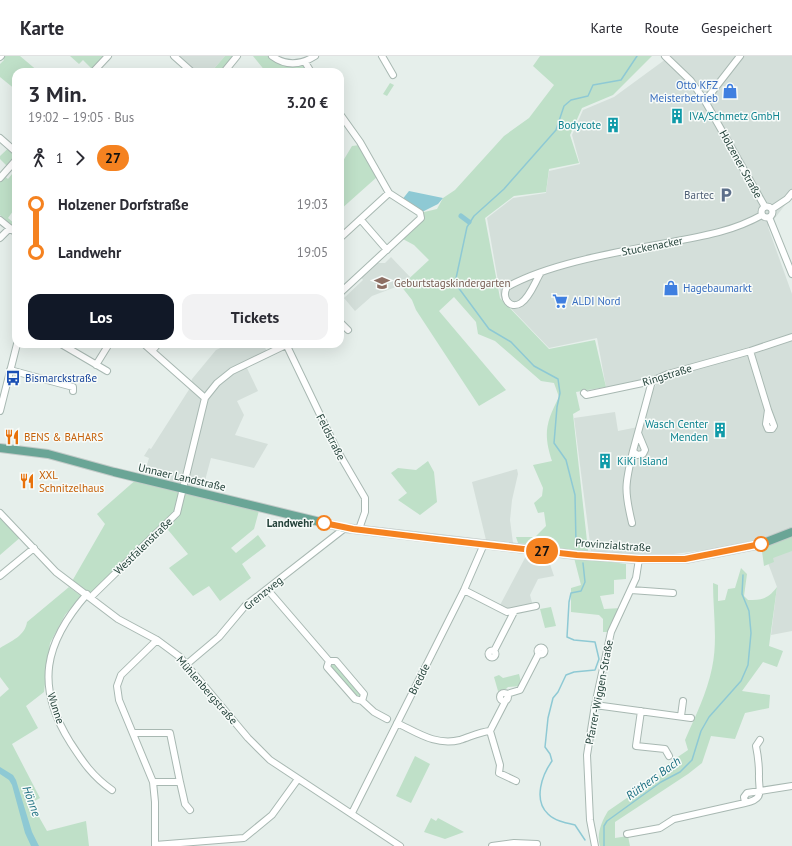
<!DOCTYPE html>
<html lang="de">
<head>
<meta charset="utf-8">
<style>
  body { margin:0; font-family:"PT Sans",sans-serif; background:#f2f2f3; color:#2b2b33; height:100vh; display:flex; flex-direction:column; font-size:15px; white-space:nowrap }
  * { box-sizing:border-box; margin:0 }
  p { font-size:13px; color:#7c7c81 }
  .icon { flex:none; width:22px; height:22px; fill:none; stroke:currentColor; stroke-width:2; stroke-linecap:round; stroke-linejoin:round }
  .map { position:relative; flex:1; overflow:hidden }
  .panel { position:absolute; left:12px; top:12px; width:332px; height:280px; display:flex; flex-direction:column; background:#fff; border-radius:12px; box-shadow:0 4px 16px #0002 }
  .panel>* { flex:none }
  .badge { padding:0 8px; border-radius:13px; font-size:14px; line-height:26px }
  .map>.badge { position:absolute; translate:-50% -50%; box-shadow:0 0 0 2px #fff }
  .legs { display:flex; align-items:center; gap:6px; height:44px; padding:0 16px; font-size:13px }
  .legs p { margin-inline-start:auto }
  .overview { display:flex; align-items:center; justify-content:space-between; height:68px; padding:0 16px }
  h1 { font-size:22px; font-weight:700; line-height:30px }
  .cta { display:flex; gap:8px; margin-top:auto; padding:8px 16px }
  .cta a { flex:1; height:46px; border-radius:12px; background:#111827; color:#fff; font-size:16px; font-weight:700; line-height:46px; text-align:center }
  .cta a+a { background:#f2f2f3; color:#2b2b33 }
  ul { padding:0 16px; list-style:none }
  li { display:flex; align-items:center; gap:14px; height:48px; font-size:15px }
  li i { display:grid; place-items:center; width:6px; height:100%; margin:0 5px; background:currentColor }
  li i::after { content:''; width:10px; height:10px; margin:-5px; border:3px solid; border-radius:50%; background:#fff }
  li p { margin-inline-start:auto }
  li:first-child i { background:linear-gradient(#0000 50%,currentColor 0) }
  li:last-child i { background:linear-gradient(currentColor 50%,#0000 0) }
  header { display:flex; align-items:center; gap:24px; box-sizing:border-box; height:56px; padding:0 20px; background:#fff; border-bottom:1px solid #e1e1e2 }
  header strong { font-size:19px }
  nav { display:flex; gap:22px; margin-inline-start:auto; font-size:14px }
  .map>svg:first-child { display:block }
  .built { fill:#d4dfda }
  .green { fill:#bfe0c8 }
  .water { fill:#8ec9d4 }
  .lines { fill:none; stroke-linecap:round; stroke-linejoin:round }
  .stream { stroke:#8ec9d4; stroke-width:1.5 }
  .canal { stroke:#8ec9d4; stroke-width:5 }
  .minor-casing { stroke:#a8b8b2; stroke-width:8 }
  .major-casing { stroke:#c2cac8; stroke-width:10 }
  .minor { stroke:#fff; stroke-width:6 }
  .major { stroke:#6aa596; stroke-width:8 }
  .line-1-casing { stroke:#fff; stroke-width:9 }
  .line-1 { stroke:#f58220; stroke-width:6 }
  .stop-1-dot { fill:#fff; stroke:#f58220; stroke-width:2 }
  .labels { text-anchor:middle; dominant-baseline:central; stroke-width:3; stroke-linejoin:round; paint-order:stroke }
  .shop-label { font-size:11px; fill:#366cbe; stroke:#f7fbf9; text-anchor:start }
  .culture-label { font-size:11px; fill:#0d838f; stroke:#f7fbf9; text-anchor:start }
  .street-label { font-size:11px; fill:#24423a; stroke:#f7fbf9 }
  .service-label { font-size:11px; fill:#4e5e75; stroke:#f7fbf9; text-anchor:end }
  .education-label { font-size:11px; fill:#785e54; stroke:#f7fbf9; text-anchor:start }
  .transit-label { font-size:11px; fill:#164399; stroke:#f7fbf9; text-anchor:start }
  .food-label { font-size:11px; fill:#c56008; stroke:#f7fbf9; text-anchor:start }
  .stop-label { font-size:11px; font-weight:bold; fill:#24423a; stroke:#f7fbf9; text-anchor:end }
  .water-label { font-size:12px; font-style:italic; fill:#1c6f80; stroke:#f7fbf9 }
</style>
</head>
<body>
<header>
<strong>Karte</strong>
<nav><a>Karte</a><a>Route</a><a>Gespeichert</a></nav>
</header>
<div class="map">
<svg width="792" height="790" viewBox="0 0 792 790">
  <rect width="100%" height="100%" fill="#e6efeb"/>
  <path class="built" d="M174 0H225L211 16H193Z
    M670 0H792V140L768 171 792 238V575L771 579 777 531 759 483 713 493 658 500 591 495 574 362 615 356 618 375 643 370 651 338 656 329 606 331 597 282 549 292 501 242 487 162 513 142 546 137 549 115 580 108 572 79 583 54 614 41Z
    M391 201 410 221 401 229 372 240 355 255 344 242 363 224 360 220 372 207H385Z
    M229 288H263L269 299 246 310 258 335 237 345 244 359 235 379 268 388 254 412 211 402 203 432 144 419 149 402 144 400 149 392 151 393 190 332 192 323 216 294Z
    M517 413 518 418 512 444 510 464 513 487 486 484 472 426Z
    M526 500 550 508 554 520 538 523 530 539 533 550 514 555 499 551Z"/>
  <path class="green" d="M1 0H20L39 16H16V34L0 21V8L4 4Z
    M70 0H108L94 15 83 4 79 8Z
    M225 0H233L219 16 212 15Z
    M253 0H272L280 6H305L311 16H266Z
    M540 0H652L613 39 582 52 570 79 579 107 549 113 546 136 514 140 485 162 500 242 549 293 595 284 606 331 576 336 580 354 573 358 589 503 626 508V523L614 524V538L600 540 604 553 621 552 611 576H603V563L599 559 571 556V532L581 529 572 494 518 487 516 481H535L546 470 544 456 538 457 534 447 542 440 543 432 533 409 552 405C543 378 546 366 559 341L554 327 541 325 495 285 478 278 476 266 454 241 439 255 506 334 479 350 416 254 412 244 401 230 429 204 414 189 401 182 421 162 420 157 437 153 443 142 455 134 504 80 529 62 554 29 533 10Z
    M390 27 394 29 387 40 383 38Z
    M16 85V104L9 112 0 103V100Z
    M360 89 377 121 340 154V110L352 90Z
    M16 113V151L8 162 16 169V173L0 159V122L3 119 8 123Z
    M428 405 434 416 437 446 420 459 398 444 407 437 391 417 398 412 416 414Z
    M138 422 260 451 254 473 231 492 236 497 258 479 266 490 242 508 251 522 220 545 209 530 193 540 169 512 188 498 164 469 91 541 71 527 105 468 97 458Z
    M3 459 22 480 0 499V462Z
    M792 476V495L773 502 774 506 764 510 761 488Z
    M741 512 747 518 744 540 748 544C762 544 768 543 777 531L769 590 783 595 777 611 763 606 742 635 770 639 769 652 745 657 735 683 711 680 702 707 688 718 615 766V782L628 780 630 790H600C596 778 602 765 608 755L666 715V709L688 694 685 684C695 661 707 637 712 612 718 585 713 555 713 527L718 529V545L725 544 728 533 735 532Z
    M69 531 81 540 65 559 50 587 44 636 26 650 38 672 12 688 40 742 31 747 47 775 86 765 89 790H0V641L9 633 0 621V592C11 585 25 580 27 566Z
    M551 551 556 570 545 572 540 553Z
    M330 606H336L362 638V644L355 643 329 611Z
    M519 618 522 630 508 631 506 633 498 635 494 621 499 619 503 622Z
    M415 700 430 708 411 747 396 740Z
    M431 762 436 765 438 762 464 776 445 783 424 776Z"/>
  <path class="water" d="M409 135 443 142 438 148 420 157 401 145Z
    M0 711 13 719 16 724 32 776 39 790H31L25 777 12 729 9 724 0 718Z"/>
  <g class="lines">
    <path class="stream" d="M576 487 575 439 566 404 554 387 557 351 560 337 558 323 534 310 511 286 489 273 455 227 467 171 474 160 504 133 556 74 564 50 571 44 588 40 593 29 621 24 637 0
      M583 507 585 526 581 535 571 537 569 546 567 581 574 584 595 586 599 603 595 614 574 616 566 619 558 636 553 642 548 662 545 691 550 698 552 705C542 719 533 744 548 758 555 765 566 767 575 769L585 784
      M604 790V770L607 765 661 726 680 716 692 704 701 675 709 661 741 625 748 609 751 577 749 555 742 538 743 519"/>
    <path class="canal" d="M461 160 469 166"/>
    <g class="minor-casing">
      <path id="minor" d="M174 0 192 16
        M272 0C287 11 301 9 315 0
        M382 0 393 19
        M665 0 691 25 705 45 765 151
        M0 1 1 0
        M305 6 311 16
        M93 16 108 0
        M224 16 237 0
        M705 45 740 0
        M340 58 360 86 389 137 420 157 421 162 340 237
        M0 82 16 96
        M0 122 16 104
        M761.5 156a5.5 5.5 0 1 1 11 0a5.5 5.5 0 1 1-11 0Z
        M772 153 787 143 792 137
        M769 161 792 218
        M0 164 16 177
        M361 164 387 194
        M0 182 10 172
        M340 182 389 137
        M540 218C535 226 530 241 521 247 510 254 501 242 507 231 548 208 613 197 661 188 697 181 730 177 762 159
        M340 266 348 274
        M61 288 107 315
        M144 288 205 342
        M286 288 337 394 365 442V456L359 473
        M152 295 158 288
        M750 295 768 354 766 368 768 373H772L774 370 768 354
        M96 309 109 288
        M10 314 73 331V335
        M584 337 586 339 652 325 668 318 750 295 792 281
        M0 355 17 288
        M638 377 645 394 643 398 637 399 633 395 652 325
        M0 457 56 516 118 563 157 584 180 601 248 682 270 704 400 790
        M632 467C624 434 625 428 633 395
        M0 520 34 492
        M267 533 329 605 327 611 355 643 362 645 364 638 336 605H329
        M464 534 507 556 536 550
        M631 534 673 537
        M87 538C44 587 35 630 70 686 83 706 92 720 112 734
        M91 541 177 457 205 342 217 327 232 315 288 288
        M537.5 595a3.5 3.5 0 1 1 7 0a3.5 3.5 0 1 1-7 0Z
        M488.5 598a3.5 3.5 0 1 1 7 0a3.5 3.5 0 1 1-7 0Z
        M494 595 514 556
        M187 608 219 581 245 550 345 472
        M500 641a4 4 0 1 1 8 0a4 4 0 1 1-8 0Z
        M507 638 520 634 539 597
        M362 645 374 656 387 663
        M595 649 691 662
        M641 655 636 690 665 693 669 700
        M681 660 683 645
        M397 667C418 677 436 690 460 684 470 681 479 676 490 675L507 642
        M490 675 500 709 499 717 516 725
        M133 677H170L180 726H153
        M180 726 185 748 190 754
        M745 747C766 743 758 734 759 718 759 709 758 700 756 690L760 684
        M352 757 464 534 484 488
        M627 778 660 772 674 763 745 747 744 741 747 737 792 730
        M155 789 244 782 272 759 298 723
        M155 790V746L153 726 119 644 117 630 121 619 157 584
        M492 790 514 787 537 788
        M595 790 590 764 587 699 595 649 611 576 636 522 639 503"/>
    </g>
    <g class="major-casing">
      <path id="major" d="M0 392 48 398 114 416 345 472 577 499 639 503H685L761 488 792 476"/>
    </g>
    <use href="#minor" class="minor"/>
    <use href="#major" class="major"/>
  </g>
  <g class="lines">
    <g class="line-1-casing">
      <path id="line-1" d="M324 467 353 473 436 483 577 499 639 503H685L761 488"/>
    </g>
    <use href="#line-1" class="line-1"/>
  </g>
  <defs>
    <g id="shop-bare" transform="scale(1.2)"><path d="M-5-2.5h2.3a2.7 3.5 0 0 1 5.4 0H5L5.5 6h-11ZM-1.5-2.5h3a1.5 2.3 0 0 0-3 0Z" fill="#3f7fe0" stroke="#f7fbf9" stroke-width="2.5" paint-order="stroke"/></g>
    <g id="building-bare" transform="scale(1.2)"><path d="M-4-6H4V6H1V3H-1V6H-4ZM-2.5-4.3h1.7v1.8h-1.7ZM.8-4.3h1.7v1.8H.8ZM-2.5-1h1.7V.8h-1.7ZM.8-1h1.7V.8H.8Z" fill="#0f9aa8" stroke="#f7fbf9" stroke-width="2.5" paint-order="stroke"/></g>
    <g id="parking-bare" transform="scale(1.2)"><path d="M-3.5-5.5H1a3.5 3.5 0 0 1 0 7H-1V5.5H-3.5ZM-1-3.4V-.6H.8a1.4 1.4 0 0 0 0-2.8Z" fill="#5c6f8a" stroke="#f7fbf9" stroke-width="2.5" paint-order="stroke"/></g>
    <g id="school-bare" transform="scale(1.2)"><path d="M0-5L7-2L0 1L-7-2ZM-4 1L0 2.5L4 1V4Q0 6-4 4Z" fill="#8d6e63" stroke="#f7fbf9" stroke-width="2.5" paint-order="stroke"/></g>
    <g id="supermarket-bare" transform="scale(1.2)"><path d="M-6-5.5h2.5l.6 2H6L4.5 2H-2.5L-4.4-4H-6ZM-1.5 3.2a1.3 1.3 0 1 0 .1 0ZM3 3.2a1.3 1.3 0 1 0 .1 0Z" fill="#3f7fe0" stroke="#f7fbf9" stroke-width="2.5" paint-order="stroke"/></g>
    <g id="bus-bare" transform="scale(1.2)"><path d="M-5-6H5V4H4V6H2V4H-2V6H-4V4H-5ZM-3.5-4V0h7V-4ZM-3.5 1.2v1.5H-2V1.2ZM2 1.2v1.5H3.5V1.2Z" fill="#1a4fb4" stroke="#f7fbf9" stroke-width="2.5" paint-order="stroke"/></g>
    <g id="restaurant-bare" transform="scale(1.2)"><path d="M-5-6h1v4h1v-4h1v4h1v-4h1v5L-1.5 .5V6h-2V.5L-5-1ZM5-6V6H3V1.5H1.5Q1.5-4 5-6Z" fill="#e8710a" stroke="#f7fbf9" stroke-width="2.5" paint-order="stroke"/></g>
  </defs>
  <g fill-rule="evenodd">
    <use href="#shop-bare" x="730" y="35"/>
    <use href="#building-bare" x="677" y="60"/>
    <use href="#building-bare" x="613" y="69"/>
    <use href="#parking-bare" x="726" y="139"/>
    <use href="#school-bare" x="382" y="227"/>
    <use href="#shop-bare" x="671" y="232"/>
    <use href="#supermarket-bare" x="560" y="245"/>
    <use href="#bus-bare" x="13" y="322"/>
    <use href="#building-bare" x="720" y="374"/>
    <use href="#restaurant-bare" x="12" y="381"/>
    <use href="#building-bare" x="605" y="405"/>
    <use href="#restaurant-bare" x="27" y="425"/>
  </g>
  <g class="stop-1-dot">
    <circle cx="324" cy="467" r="7"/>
    <circle cx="761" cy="488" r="7"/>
  </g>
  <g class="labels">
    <g class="shop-label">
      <text x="718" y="29" text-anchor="end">Otto KFZ<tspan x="718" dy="13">Meisterbetrieb</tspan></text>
      <text x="683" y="232">Hagebaumarkt</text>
      <text x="572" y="245">ALDI Nord</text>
    </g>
    <g class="culture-label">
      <text x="689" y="60">IVA/Schmetz GmbH</text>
      <text x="601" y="69" text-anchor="end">Bodycote</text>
      <text x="708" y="368" text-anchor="end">Wasch Center<tspan x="708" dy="13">Menden</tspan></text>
      <text x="617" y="405">KiKi Island</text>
    </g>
    <g class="street-label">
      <text transform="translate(741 108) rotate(61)">Holzener Straße</text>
      <text transform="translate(652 190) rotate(-11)">Stuckenacker</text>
      <text transform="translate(667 319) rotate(-17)">Ringstraße</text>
      <text transform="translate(331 381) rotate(63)">Feldstraße</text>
      <text transform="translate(182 421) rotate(13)">Unnaer Landstraße</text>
      <text transform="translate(613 489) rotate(4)">Provinzialstraße</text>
      <text transform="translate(143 490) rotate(-44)">Westfalenstraße</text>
      <text transform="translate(263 537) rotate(-39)">Grenzweg</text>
      <text transform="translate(419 623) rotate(-63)">Bredde</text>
      <text transform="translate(207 634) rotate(49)">Mühlenbergstraße</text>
      <text transform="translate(599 636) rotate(-79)">Pfarrer-Wiggen-Straße</text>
      <text transform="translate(56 652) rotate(72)">Wunne</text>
    </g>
    <g class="service-label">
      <text x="714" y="139">Bartec</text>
    </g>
    <g class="education-label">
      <text x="394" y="227">Geburtstagskindergarten</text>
    </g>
    <g class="transit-label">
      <text x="25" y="322">Bismarckstraße</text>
    </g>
    <g class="food-label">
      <text x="24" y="381">BENS &amp; BAHARS</text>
      <text x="39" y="419">XXL<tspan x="39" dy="13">Schnitzelhaus</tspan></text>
    </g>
    <g class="stop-label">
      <text x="313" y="467">Landwehr</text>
    </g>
    <g class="water-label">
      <text transform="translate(653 722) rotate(-36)">Rüthers Bach</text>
      <text transform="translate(32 745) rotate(70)">Hönne</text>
    </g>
  </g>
</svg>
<b class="badge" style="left:542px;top:495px;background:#f58220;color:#111">27</b>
<section class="panel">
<div class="overview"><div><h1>3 Min.</h1><p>19:02 – 19:05 · Bus</p></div><b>3.20 €</b></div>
<div class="legs"><svg class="icon" aria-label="walk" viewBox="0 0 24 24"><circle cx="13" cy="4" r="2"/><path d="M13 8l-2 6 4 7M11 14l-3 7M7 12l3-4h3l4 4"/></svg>1<svg class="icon" aria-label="forward" viewBox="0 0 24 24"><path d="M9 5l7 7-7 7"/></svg><b class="badge" style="background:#f58220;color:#111">27</b></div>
<ul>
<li><i style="color:#f58220"></i><b>Holzener Dorfstraße</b><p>19:03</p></li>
<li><i style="color:#f58220"></i><b>Landwehr</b><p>19:05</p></li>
</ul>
<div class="cta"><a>Los</a><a>Tickets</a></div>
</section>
</div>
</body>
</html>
